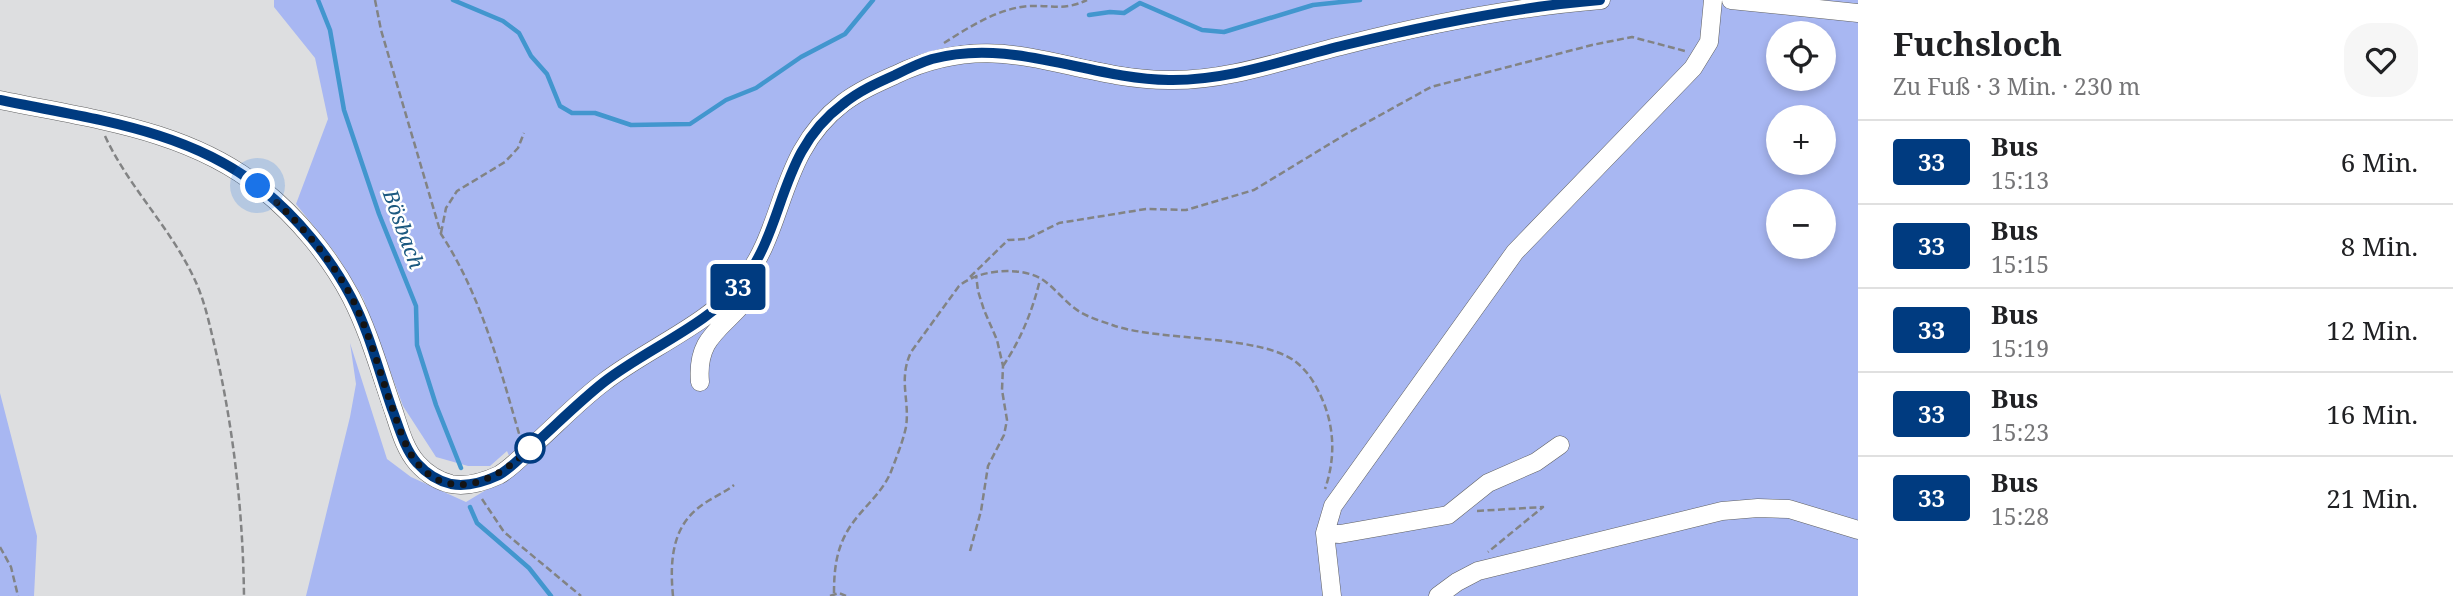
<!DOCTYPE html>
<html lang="de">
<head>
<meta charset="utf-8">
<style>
  body { margin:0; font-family:"Noto Serif",serif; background:#f6f6f6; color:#202124; height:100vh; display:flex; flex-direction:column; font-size:26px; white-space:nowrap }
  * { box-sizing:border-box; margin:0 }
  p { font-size:23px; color:#757577 }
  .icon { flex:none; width:38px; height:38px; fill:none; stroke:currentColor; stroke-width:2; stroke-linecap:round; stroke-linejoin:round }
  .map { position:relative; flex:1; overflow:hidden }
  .details { display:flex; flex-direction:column; background:#fff; width:595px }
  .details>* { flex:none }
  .badge { padding:0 14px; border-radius:5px; font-size:24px; line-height:46px }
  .tools { position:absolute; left:1766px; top:21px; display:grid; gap:14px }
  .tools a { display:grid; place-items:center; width:70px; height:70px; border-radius:50%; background:#fff; box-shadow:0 4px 10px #0003; font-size:35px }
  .you { position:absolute; width:35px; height:35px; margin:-18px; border:5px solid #fff; border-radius:50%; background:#1a73e8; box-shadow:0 0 0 10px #1a73e833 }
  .map>.badge { position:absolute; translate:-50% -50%; box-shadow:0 0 0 4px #fff }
  .round { display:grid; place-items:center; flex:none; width:74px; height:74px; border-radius:28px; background:#f6f6f6 }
  .head { display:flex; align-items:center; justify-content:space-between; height:119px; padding:0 35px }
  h1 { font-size:33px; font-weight:700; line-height:52px }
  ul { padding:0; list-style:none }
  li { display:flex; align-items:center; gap:21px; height:84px; padding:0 35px; border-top:2px solid #e0e0e0 }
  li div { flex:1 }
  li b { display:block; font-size:26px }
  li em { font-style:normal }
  li .badge { min-width:77px; font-weight:700; text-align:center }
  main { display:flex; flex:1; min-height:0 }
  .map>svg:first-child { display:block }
  .green { fill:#a8b7f2; fill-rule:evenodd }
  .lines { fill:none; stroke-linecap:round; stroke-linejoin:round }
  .stream { stroke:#4296ce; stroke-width:4.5 }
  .minor-casing { stroke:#606162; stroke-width:19 }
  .path { stroke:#828384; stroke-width:2.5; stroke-dasharray:7 3.5; stroke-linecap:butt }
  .minor { stroke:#fff; stroke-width:18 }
  .line-casing { stroke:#fff; stroke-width:16 }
  .line { stroke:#003b80; stroke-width:10 }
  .walk { stroke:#141415; stroke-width:7; stroke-dasharray:0 12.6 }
  .stop-dot { fill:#fff; stroke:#003b80; stroke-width:3.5 }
  .labels { text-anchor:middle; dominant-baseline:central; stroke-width:5; stroke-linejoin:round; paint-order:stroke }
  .water-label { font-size:21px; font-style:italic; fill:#1c5980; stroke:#fff }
</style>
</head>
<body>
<main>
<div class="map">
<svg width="1858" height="596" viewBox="0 0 1858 596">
  <rect width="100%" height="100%" fill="#dddee0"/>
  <path class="green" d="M274 0H1858V596H306L350 417 356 384 350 343 387 459 411 477 466 502 516 472 507 451 490 466H468L436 457 403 406 363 298 336 254 296 204 328 119 315 58 274 7ZM1778 33H1824V79H1778ZM1778 117H1824V163H1778ZM1778 201H1824V247H1778Z
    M0 393 37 536 34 596H0Z"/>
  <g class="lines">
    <path class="stream" d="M318 0 330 30 344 110 379 214 416 306 417 345 436 405 461 468
      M453 0 503 21 519 33 531 56 547 74 560 106 572 113H595L631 125 690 124 726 100 756 88 801 57 845 34 873 0
      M1089 15 1110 12 1124 13 1140 3 1202 30 1224 32 1313 5 1360 0
      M470 507 477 523 529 568 551 596"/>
    <g class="minor-casing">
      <path id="minor" d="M1731 0 1858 13
        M0 100C91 119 188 129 262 189 297 217 330 257 351 297 369 332 380 372 393 409 399 427 404 448 417 463 426 473 438 481 451 484 467 487 484 482 499 475 513 467 525 453 537 442 559 422 580 400 604 382 645 350 709 324 741 284 787 227 777 154 843 103 859 91 877 83 895 75 1002 24 1065 79 1169 80 1229 81 1287 59 1345 45 1428 24 1515 7 1601 0
        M700 382C696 338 721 330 745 301L746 292 742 282
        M1325 533 1340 534 1448 515 1488 483 1536 462 1560 445
        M1332 596 1325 533 1333 506 1515 252 1693 68 1709 42 1713 0
        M1438 596 1457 582 1478 571 1722 511 1758 508 1789 509 1858 530"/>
    </g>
    <path class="path" d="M375 0 381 30 441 234C481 295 500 368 520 437
      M944 43C969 27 999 8 1029 6 1052 5 1064 11 1087 0
      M105 136C128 186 169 226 193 276 205 300 210 327 216 352 234 432 243 514 244 596
      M441 233 446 208 457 191 505 162 518 148 524 133
      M970 277 1008 240 1027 239 1059 223 1146 209 1186 210 1254 190 1346 134 1431 87 1592 45 1632 37 1685 51
      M1003 366C1021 339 1032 312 1040 280
      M482 499 504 532 581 596
      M1477 511 1543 507 1488 552
      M0 547 11 567 18 596
      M970 551 981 511 988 466 1004 435 1007 420 1002 390 1003 366 997 340 984 310 978 291 976 275
      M834 593C834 571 836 550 848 530 861 508 883 494 892 469 897 456 903 441 906 427 910 400 898 380 911 352L959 286C978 270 1017 266 1040 278 1055 287 1065 303 1080 312 1090 318 1104 322 1115 326 1162 341 1262 335 1296 362 1309 372 1317 387 1323 401 1335 430 1335 460 1325 489
      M673 596C670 565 671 530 697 509 708 499 723 494 734 485
      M830 596 839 593 846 596"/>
    <use href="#minor" class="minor"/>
  </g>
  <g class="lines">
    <g class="line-casing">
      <path id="line" d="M0 100C90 119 188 129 262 189 297 217 330 257 351 297 369 331 379 372 392 409 399 427 404 448 417 463 426 473 438 481 451 484 467 487 484 482 499 475 513 467 525 453 537 442 559 422 580 401 604 382 645 350 709 324 741 284 787 227 777 153 843 104 859 91 877 83 895 75 907 69 919 63 932 59 1012 37 1089 79 1169 80 1229 81 1287 59 1345 45 1428 25 1514 7 1600 0"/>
    </g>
    <use href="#line" class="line"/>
    <path class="walk" d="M258 186C294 216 328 254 351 296 369 331 379 370 392 407 398 424 403 441 412 456 445 506 497 482 530 448"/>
  </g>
  <circle class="stop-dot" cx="530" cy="448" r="14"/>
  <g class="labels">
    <g class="water-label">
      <text transform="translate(404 229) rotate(70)">Bösbach</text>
    </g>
  </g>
</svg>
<div class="tools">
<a><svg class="icon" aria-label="locate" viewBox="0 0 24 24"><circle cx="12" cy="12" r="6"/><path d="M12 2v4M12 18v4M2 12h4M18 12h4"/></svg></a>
<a>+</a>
<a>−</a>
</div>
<div class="you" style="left:258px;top:186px"></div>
<b class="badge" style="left:738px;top:287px;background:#003b80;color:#fff">33</b>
</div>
<section class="details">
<div class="head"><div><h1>Fuchsloch</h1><p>Zu Fuß · 3 Min. · 230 m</p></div><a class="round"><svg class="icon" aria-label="heart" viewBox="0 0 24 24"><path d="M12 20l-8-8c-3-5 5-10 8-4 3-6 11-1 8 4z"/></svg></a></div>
<ul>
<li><span class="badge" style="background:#003b80;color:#fff">33</span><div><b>Bus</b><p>15:13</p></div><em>6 Min.</em></li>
<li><span class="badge" style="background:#003b80;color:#fff">33</span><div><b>Bus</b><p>15:15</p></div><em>8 Min.</em></li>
<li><span class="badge" style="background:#003b80;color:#fff">33</span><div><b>Bus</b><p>15:19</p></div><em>12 Min.</em></li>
<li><span class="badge" style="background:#003b80;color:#fff">33</span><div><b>Bus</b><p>15:23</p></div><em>16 Min.</em></li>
<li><span class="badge" style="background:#003b80;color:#fff">33</span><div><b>Bus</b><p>15:28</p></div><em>21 Min.</em></li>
</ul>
</section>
</main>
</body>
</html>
